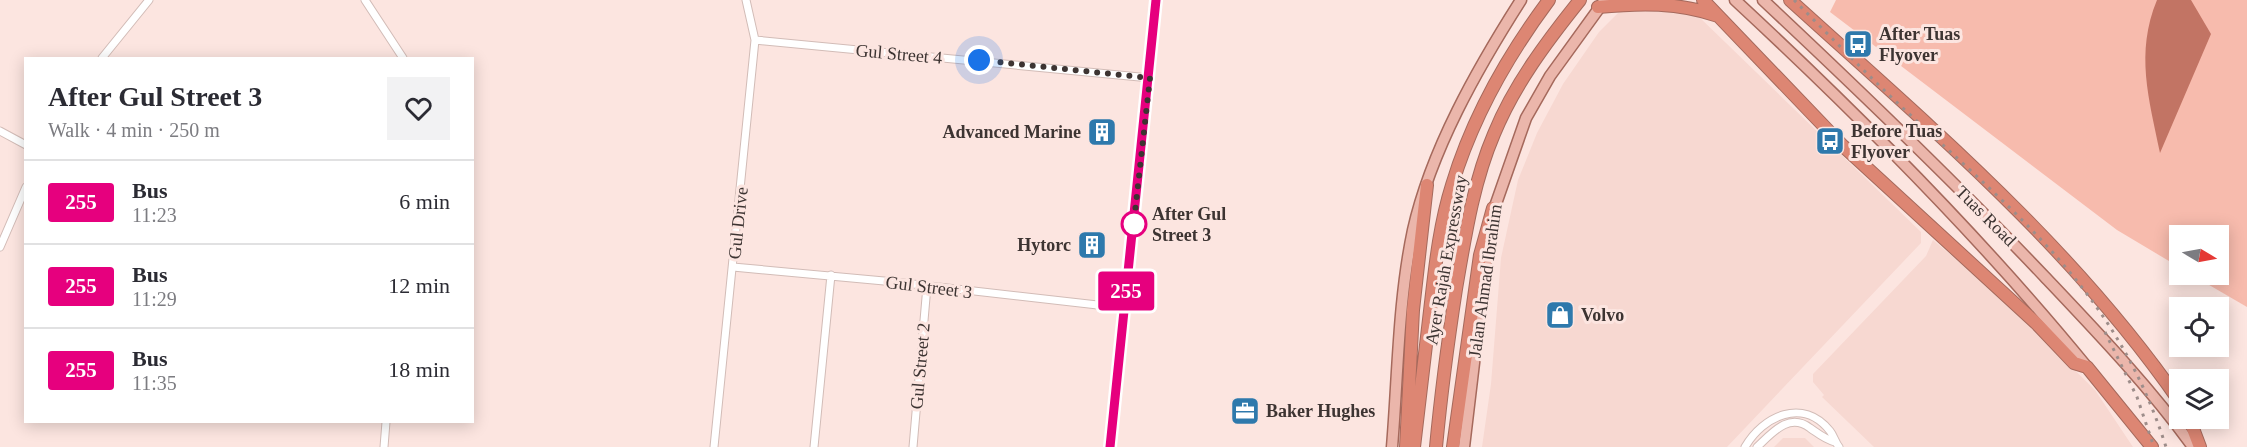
<!DOCTYPE html>
<html lang="en">
<head>
<meta charset="utf-8">
<style>
  body { margin:0; font-family:"Times New Roman",serif; background:#f2f2f3; color:#2b2b33; height:100vh; display:flex; flex-direction:column; font-size:22px; white-space:nowrap }
  * { box-sizing:border-box; margin:0 }
  p { font-size:20px; color:#7c7c81 }
  .icon { flex:none; width:33px; height:33px; fill:none; stroke:currentColor; stroke-width:2; stroke-linecap:round; stroke-linejoin:round }
  .map { position:relative; flex:1; overflow:hidden }
  .sheet { position:absolute; left:24px; top:57px; width:450px; height:366px; display:flex; flex-direction:column; background:#fff; border-radius:0px; box-shadow:0 3px 15px #0003 }
  .sheet>* { flex:none }
  .badge { padding:0 12px; border-radius:4px; font-size:21px; line-height:39px }
  .needle { width:39px; rotate:100deg }
  .controls { position:absolute; left:2169px; top:225px; display:grid; gap:12px }
  .controls a { display:grid; place-items:center; width:60px; height:60px; border-radius:0px; background:#fff; box-shadow:0 3px 15px #0003; font-size:30px }
  .you { position:absolute; width:30px; height:30px; margin:-15px; border:4px solid #fff; border-radius:50%; background:#1a73e8; box-shadow:0 0 0 9px #1a73e833 }
  .map>.badge { position:absolute; translate:-50% -50%; box-shadow:0 0 0 3px #fff }
  .round { display:grid; place-items:center; flex:none; width:63px; height:63px; border-radius:0px; background:#f2f2f3 }
  .overview { display:flex; align-items:center; justify-content:space-between; height:102px; padding:0 24px }
  h1 { font-size:28px; font-weight:600; line-height:45px }
  ul { padding:0; list-style:none }
  li { display:flex; align-items:center; gap:18px; height:84px; padding:0 24px; border-top:2px solid #e1e1e2 }
  li div { flex:1 }
  li b { display:block; font-size:22px }
  li em { font-style:normal }
  li .badge { min-width:66px; font-weight:700; text-align:center }
  .map>svg:first-child { display:block }
  .built { fill:#f7d8d1 }
  .green { fill:#f7bbad }
  .water { fill:#c27464 }
  .lines { fill:none; stroke-linecap:round; stroke-linejoin:round }
  .minor-casing { stroke:#d2bcb7; stroke-width:9 }
  .primary-casing { stroke:#a5695c; stroke-width:13 }
  .motorway-casing { stroke:#a5695c; stroke-width:14 }
  .minor { stroke:#fff; stroke-width:7 }
  .primary { stroke:#ebb6ab; stroke-width:10 }
  .motorway { stroke:#dd8673; stroke-width:12 }
  .rail { stroke:#9d8d8a; stroke-width:3; stroke-dasharray:3 6; stroke-linecap:butt }
  .line-casing { stroke:#fff; stroke-width:14 }
  .line { stroke:#e6007e; stroke-width:9 }
  .walk { stroke:#3d3432; stroke-width:6; stroke-dasharray:0 10.8 }
  .stop-dot { fill:#fff; stroke:#e6007e; stroke-width:3 }
  .labels { text-anchor:middle; dominant-baseline:central; stroke-width:6; stroke-linejoin:round; paint-order:stroke }
  .poi-label { font-size:18px; font-weight:bold; fill:#3d3432; stroke:#fce5e0; text-anchor:start }
  .street-label { font-size:18px; fill:#3d3432; stroke:#fce5e0 }
  .stop-label { font-size:18px; font-weight:bold; fill:#3d3432; stroke:#fce5e0; text-anchor:start }
</style>
</head>
<body>
<div class="map">
<svg width="2247" height="447" viewBox="0 0 2247 447">
  <rect width="100%" height="100%" fill="#fce5e0"/>
  <path class="built" d="M1621 10 1695 13 1921 232V243L1727 447H1482L1491 384 1501 258 1518 180 1537 133 1563 84 1599 32Z
    M1933 240 2022 314 2029 325 2095 390 2133 447H1874L1822 397 1824 395 1813 382V374L1926 256Z
    M1783 438H1805L1814 447H1774Z"/>
  <path class="green" d="M1836 0H2247V307L2192 275 2218 274V236H2180L2179 267 2117 230 1830 12Z"/>
  <path class="water" d="M2157 0H2191L2211 34 2160 153C2149 99 2135 53 2157 0Z"/>
  <g class="lines">
    <g class="minor-casing">
      <path id="minor" d="M365 0 403 58
        M755 40 1150 78
        M102 58 149 0
        M0 131 26 145
        M0 247 26 187
        M733 267 895 282 1124 308
        M384 447 386 422
        M714 447 755 40 746 0
        M814 447 831 275
        M913 447 927 286
        M1110 447 1156 0
        M1745 447C1763 416 1803 397 1830 431 1834 436 1835 442 1839 447
        M1757 447C1772 433 1789 412 1810 428 1819 434 1824 439 1835 442"/>
    </g>
    <g class="primary-casing">
      <path id="primary" d="M1735 0C1859 115 1980 236 2087 367
        M1763 0C1859 90 1954 181 2044 276 2096 331 2148 385 2193 447
        M1492 215 1526 118 1550 76 1605 0
        M1392 447C1398 375 1398 301 1413 230 1431 150 1477 69 1521 0
        M1464 447 1489 237"/>
    </g>
    <g class="motorway-casing">
      <path id="motorway" d="M1703 0 1843 146 2036 323 2074 363 2087 367 2152 447
        M1790 0C1928 125 2073 247 2180 402
        M1598 7C1640 3 1678 2 1718 16
        M2189 418 2200 447
        M1406 447 1413 310 1427 185
        M1414 447C1419 402 1425 356 1430 311 1435 269 1439 226 1452 185 1472 119 1508 55 1549 0
        M1436 447C1441 394 1448 341 1456 289 1465 237 1473 183 1494 134 1514 85 1547 41 1580 0
        M1453 447 1480 255 1493 208"/>
    </g>
    <use href="#minor" class="minor"/>
    <use href="#primary" class="primary"/>
    <use href="#motorway" class="motorway"/>
    <path class="rail" d="M1794 0C1835 41 1875 83 1918 122 2027 223 2119 299 2166 447
      M2105 332 2137 397 2154 447"/>
  </g>
  <g class="lines">
    <g class="line-casing">
      <path id="line" d="M1110 447 1156 0"/>
    </g>
    <use href="#line" class="line"/>
    <path class="walk" d="M979 60 1150 78 1133 230 1134 224"/>
  </g>
  <defs>
    <g id="bus-square" transform="scale(1.5)"><rect x="-9" y="-9" width="18" height="18" rx="4" fill="#2e79ac" stroke="#fce5e0"/><path d="M-5-6H5V4H4V6H2V4H-2V6H-4V4H-5ZM-3.5-4V0h7V-4ZM-3.5 1.2v1.5H-2V1.2ZM2 1.2v1.5H3.5V1.2Z" fill="#fff"/></g>
    <g id="building-square" transform="scale(1.5)"><rect x="-9" y="-9" width="18" height="18" rx="4" fill="#2e79ac" stroke="#fce5e0"/><path d="M-4-6H4V6H1V3H-1V6H-4ZM-2.5-4.3h1.7v1.8h-1.7ZM.8-4.3h1.7v1.8H.8ZM-2.5-1h1.7V.8h-1.7ZM.8-1h1.7V.8H.8Z" fill="#fff"/></g>
    <g id="shop-square" transform="scale(1.5)"><rect x="-9" y="-9" width="18" height="18" rx="4" fill="#2e79ac" stroke="#fce5e0"/><path d="M-5-2.5h2.3a2.7 3.5 0 0 1 5.4 0H5L5.5 6h-11ZM-1.5-2.5h3a1.5 2.3 0 0 0-3 0Z" fill="#fff"/></g>
    <g id="office-square" transform="scale(1.5)"><rect x="-9" y="-9" width="18" height="18" rx="4" fill="#2e79ac" stroke="#fce5e0"/><path d="M-6-3h4V-5.5h4V-3h4V5H-6ZM-1-4.5V-3h2v-1.5ZM-6 0V1H6V0Z" fill="#fff"/></g>
  </defs>
  <g fill-rule="evenodd">
    <use href="#bus-square" x="1858" y="44"/>
    <use href="#building-square" x="1102" y="132"/>
    <use href="#bus-square" x="1830" y="141"/>
    <use href="#building-square" x="1092" y="245"/>
    <use href="#shop-square" x="1560" y="315"/>
    <use href="#office-square" x="1245" y="411"/>
  </g>
  <circle class="stop-dot" cx="1134" cy="224" r="12"/>
  <g class="labels">
    <g class="poi-label">
      <text x="1879" y="34">After Tuas<tspan x="1879" dy="21">Flyover</tspan></text>
      <text x="1851" y="131">Before Tuas<tspan x="1851" dy="21">Flyover</tspan></text>
      <text x="1081" y="132" text-anchor="end">Advanced Marine</text>
      <text x="1071" y="245" text-anchor="end">Hytorc</text>
      <text x="1581" y="315">Volvo</text>
      <text x="1266" y="411">Baker Hughes</text>
    </g>
    <g class="street-label">
      <text transform="translate(899 54) rotate(5)">Gul Street 4</text>
      <text transform="translate(1986 216) rotate(45)">Tuas Road</text>
      <text transform="translate(738 223) rotate(-84)">Gul Drive</text>
      <text transform="translate(1446 260) rotate(-80)">Ayer Rajah Expressway</text>
      <text transform="translate(1485 281) rotate(-82)">Jalan Ahmad Ibrahim</text>
      <text transform="translate(929 287) rotate(7)">Gul Street 3</text>
      <text transform="translate(920 366) rotate(-85)">Gul Street 2</text>
    </g>
    <g class="stop-label">
      <text x="1152" y="214">After Gul<tspan x="1152" dy="21">Street 3</tspan></text>
    </g>
  </g>
</svg>
<div class="controls">
<a><svg class="needle" viewBox="-14 -14 28 28"><path d="M0-13l5 13h-10z" fill="#e53935"/><path d="M0 13l5-13h-10z" fill="#7c7c81"/></svg></a>
<a><svg class="icon" aria-label="locate" viewBox="0 0 24 24"><circle cx="12" cy="12" r="6"/><path d="M12 2v4M12 18v4M2 12h4M18 12h4"/></svg></a>
<a><svg class="icon" aria-label="layers" viewBox="0 0 24 24"><path d="M12 4l9 5-9 5-9-5zM3 14l9 5 9-5"/></svg></a>
</div>
<div class="you" style="left:979px;top:60px"></div>
<b class="badge" style="left:1126px;top:291px;background:#e6007e;color:#fff">255</b>
<section class="sheet">
<div class="overview"><div><h1>After Gul Street 3</h1><p>Walk · 4 min · 250 m</p></div><a class="round"><svg class="icon" aria-label="heart" viewBox="0 0 24 24"><path d="M12 20l-8-8c-3-5 5-10 8-4 3-6 11-1 8 4z"/></svg></a></div>
<ul>
<li><span class="badge" style="background:#e6007e;color:#fff">255</span><div><b>Bus</b><p>11:23</p></div><em>6 min</em></li>
<li><span class="badge" style="background:#e6007e;color:#fff">255</span><div><b>Bus</b><p>11:29</p></div><em>12 min</em></li>
<li><span class="badge" style="background:#e6007e;color:#fff">255</span><div><b>Bus</b><p>11:35</p></div><em>18 min</em></li>
</ul>
</section>
</div>
</body>
</html>
